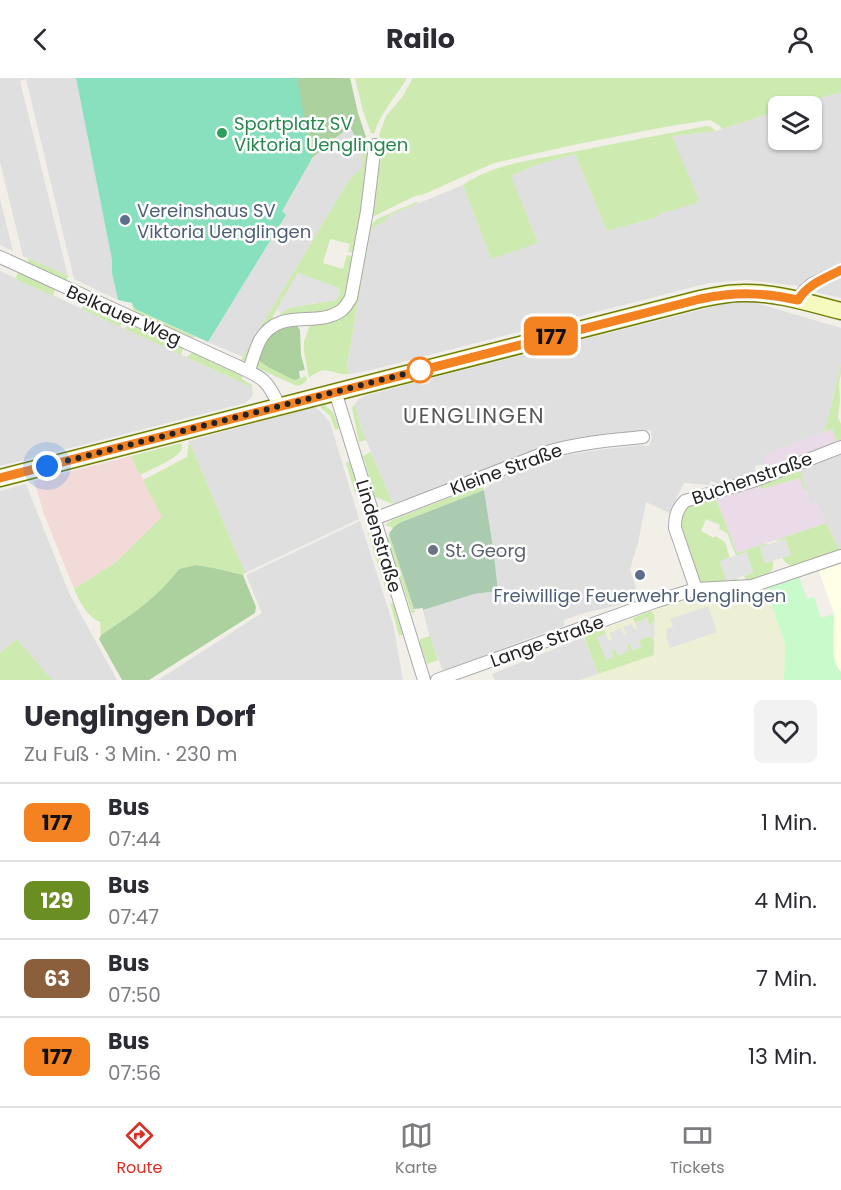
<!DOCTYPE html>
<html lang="de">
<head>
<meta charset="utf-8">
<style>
  body { margin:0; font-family:Poppins,sans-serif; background:#f2f2f3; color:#2b2b33; height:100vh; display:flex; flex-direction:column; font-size:22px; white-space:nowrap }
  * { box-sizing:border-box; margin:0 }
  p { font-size:20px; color:#7c7c81 }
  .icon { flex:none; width:33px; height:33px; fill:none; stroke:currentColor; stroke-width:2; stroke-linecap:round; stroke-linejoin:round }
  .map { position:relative; height:602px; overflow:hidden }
  .sheet { display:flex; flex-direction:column; background:#fff; flex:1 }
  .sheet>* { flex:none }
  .badge { padding:0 12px; border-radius:9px; font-size:21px; line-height:39px }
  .controls { position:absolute; left:768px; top:18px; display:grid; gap:12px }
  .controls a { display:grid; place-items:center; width:54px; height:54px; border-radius:9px; background:#fff; box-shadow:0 2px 4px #0004; font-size:30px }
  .you { position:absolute; width:30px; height:30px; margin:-15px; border:4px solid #fff; border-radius:50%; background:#1a73e8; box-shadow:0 0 0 9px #1a73e833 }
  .map>.badge { position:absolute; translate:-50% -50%; box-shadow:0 0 0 3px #fff }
  .round { display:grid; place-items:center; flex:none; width:63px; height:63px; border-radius:9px; background:#f2f2f3 }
  .head { display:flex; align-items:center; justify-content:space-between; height:102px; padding:0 24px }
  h1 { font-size:28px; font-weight:700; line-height:45px }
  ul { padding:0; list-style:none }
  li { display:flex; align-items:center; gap:18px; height:78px; padding:0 24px; border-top:2px solid #e1e1e2 }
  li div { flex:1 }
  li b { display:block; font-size:22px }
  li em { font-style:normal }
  li .badge { min-width:66px; font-weight:700; text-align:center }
  header { display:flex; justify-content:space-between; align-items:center; height:78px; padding:0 24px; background:#fff; font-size:27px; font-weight:700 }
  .dock { display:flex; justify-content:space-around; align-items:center; height:84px; border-top:2px solid #e1e1e2; background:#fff; font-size:16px; color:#7c7c81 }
  .dock a { display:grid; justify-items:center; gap:3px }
  .dock .active { color:#d93025 }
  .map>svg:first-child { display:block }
  .residential { fill:#e0dfdf }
  .commercial { fill:#f2dad9 }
  .industrial { fill:#ebdbe8 }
  .education { fill:#ffffe5 }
  .farmland { fill:#eef0d5 }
  .grass { fill:#cdebb0 }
  .forest { fill:#add19e }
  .cemetery { fill:#aacbaf }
  .park { fill:#c8facc }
  .pitch { fill:#88e0be }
  .parking { fill:#e2e2e2 }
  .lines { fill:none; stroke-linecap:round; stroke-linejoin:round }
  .street-casing { stroke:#a9a9a9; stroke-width:14 }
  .secondary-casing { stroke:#707d05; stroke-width:19 }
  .street { stroke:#fff; stroke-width:12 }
  .secondary { stroke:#f7fabf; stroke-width:16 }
  .line-casing { stroke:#fff; stroke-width:14 }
  .line { stroke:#f58220; stroke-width:9 }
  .walk { stroke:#222; stroke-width:6; stroke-dasharray:0 10.8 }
  .leisure-dot { fill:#2e9e5b; stroke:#fff; stroke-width:2 }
  .service-dot { fill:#5c6f8a; stroke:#fff; stroke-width:2 }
  .stop-dot { fill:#fff; stroke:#f58220; stroke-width:3 }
  .worship-dot { fill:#6b7280; stroke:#fff; stroke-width:2 }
  .labels { text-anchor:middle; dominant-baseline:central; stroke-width:5; stroke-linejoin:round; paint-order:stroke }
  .leisure-label { font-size:18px; fill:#27864d; stroke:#fff; text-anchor:start }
  .service-label { font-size:18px; fill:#4e5e75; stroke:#fff; text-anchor:start }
  .street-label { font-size:18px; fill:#222; stroke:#fff }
  .worship-label { font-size:18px; fill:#5b616d; stroke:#fff; text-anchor:start }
  .quarter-label { font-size:21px; letter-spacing:1.5px; fill:#555; stroke:#fff }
</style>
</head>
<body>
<header><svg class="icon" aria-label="back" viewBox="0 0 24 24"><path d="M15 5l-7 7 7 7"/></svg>Railo<svg class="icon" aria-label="person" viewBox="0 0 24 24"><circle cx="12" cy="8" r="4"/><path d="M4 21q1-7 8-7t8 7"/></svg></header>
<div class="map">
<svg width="841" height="602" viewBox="0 0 841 602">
  <rect width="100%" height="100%" fill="#f2efe9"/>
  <path class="residential" d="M0 0H76L112 182V195L118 222 74 201 26 1 20 3 68 198 23 178 0 84Z
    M841 14V188L799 208 746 202 709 205 363 294 349 296 347 288 371 150 384 144 390 137 463 107 491 181 508 175 538 164 510 98 536 87 575 76 607 153 655 140 662 135 677 130 671 58 716 53 778 33V62H812V28H793Z
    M350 48 362 74 364 89 349 102 243 279 208 264 286 137 282 133 312 80Z
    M0 121 13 173 0 167Z
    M0 193 251 309 253 316 252 319 245 325 0 388Z
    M841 197V220L811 213Z
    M753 224 841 250V286L832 323 830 335 824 354 763 378 766 387H756L753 401 725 409 711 403 709 407 684 405 669 435 646 424 638 465 630 491 640 522 588 534 564 542V548L535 558 443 593 430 560 423 532 474 516 498 513 494 479H492L490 469 493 468 484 412 497 401 553 379 598 372 642 367 649 368 652 360 651 352 552 368 416 422 408 420 393 426 361 350 355 326 358 322 364 318 417 304 423 307 429 305 432 300 727 225Z
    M314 329 320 333 330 344 359 441 245 495 189 363Z
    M841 374V470L839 471 816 425 810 427 799 389Z
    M26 406 69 515 117 602H52L17 561 0 575V413Z
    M360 443 393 546 403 602H158L262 535 246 497Z
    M584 559 598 596 580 602H495L492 596Z"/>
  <path class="commercial" d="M131 378 163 439 116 484 74 511 44 436 34 403Z"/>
  <path class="industrial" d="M832 351 838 366 769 394 762 378Z
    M801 400 810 426 816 425 826 445 737 475 716 421 758 405 761 411Z"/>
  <path class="education" d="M841 485V594L836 589 834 581V536L819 493Z"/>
  <path class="farmland" d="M766 510 785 566 784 602H580L598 596 584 558 691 518 753 514Z"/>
  <path class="grass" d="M355 0H407C396 19 380 35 374 56L371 55 363 33Z
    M413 0H841V14L793 28H778V33L722 51 720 48 710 42 670 48 578 66 494 85 422 117 415 118 372 139C373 127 373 116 375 105 378 87 387 75 379 57L386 38 403 18Z
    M706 48 711 49 716 53 672 58 699 122 697 123V125L662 135 655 140 607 153 575 76 536 87 511 98 538 165 491 181 463 107C480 95 500 89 520 84Z
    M362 74H367L369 88 356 175 348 174 350 166 330 161 323 185 343 191 347 177 355 179 347 221 333 234 276 243 281 235 288 230 336 222 298 195 247 284 241 282 349 102 363 89Z
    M416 124 419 125 390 137 384 144 371 150 347 288 349 296C331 298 328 284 309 300L304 274V263L311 244C328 243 337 244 350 232L371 147 377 141Z
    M28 180 68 198 67 203 28 185Z
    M19 193 55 211 53 218 15 201Z
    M86 224 123 242 120 249 82 231Z
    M132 225 135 231 196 259 190 260 135 234 132 229Z
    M129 244 183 270 181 277 125 251Z
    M193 274 243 297 242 301 252 307 253 316 251 309 186 279Z
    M258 282 268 289 296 302 306 298 307 302 303 306 297 308 257 290Z
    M841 286V296L839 305 840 322 838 339 841 346V365L838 366 832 351 824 354C831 332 835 309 841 286Z
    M355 326 361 350 366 362 359 364 352 330Z
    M324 327 333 334 340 350 335 352 330 338 321 330V328Z
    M189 363 245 495 243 497 214 490 196 487 179 491C158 519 130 538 101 557L100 544C87 539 80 524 74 511L116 484 162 439 143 402 187 379Z
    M181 365C182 367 182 369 182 370 180 380 149 392 140 397L131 378Z
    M371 374 393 426 375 419 363 378Z
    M350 383 359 412 355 415 346 385Z
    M799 389 806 412H804L800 400 761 411 758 405 716 421 737 475 767 465V467L760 469 765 485 773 483C775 498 761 500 750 504L746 502 744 498 753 494 746 474 736 478 727 455 719 451 720 447 706 441 701 453 714 460 715 458 725 464 730 480 720 484 727 503 737 500 738 503 702 505 699 503 680 456V436L689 427Z
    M482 407 484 412 404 443 393 450 385 447 392 442Z
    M826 445 839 471 841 470V473L796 488C789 488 786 486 782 480L791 477 785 461 777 463 776 462Z
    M368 455H373L389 506 385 509Z
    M389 456 415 534 412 536 388 463Z
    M390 525 395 526 405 556 399 558Z
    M651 533C656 537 656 544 649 547L647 540 635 545 633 540Z
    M603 550 606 556 597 560 612 572 615 571 618 577 627 567 630 565 633 572 641 569 639 562 650 558 654 563V577L598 596 584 558Z
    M430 558 438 582 427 586 420 566V561Z
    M17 561 52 602H0V575Z"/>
  <path class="forest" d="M289 0H350L358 35 366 59 358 66 350 48 312 80 282 133 286 137 256 154Z
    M295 245 300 252 301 277 305 292 299 293 300 300 296 302 292 301 268 289 258 282C267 257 269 254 295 245Z
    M196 487 214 490 243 497 256 529 255 535 149 602H122L99 561 101 557C130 538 158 519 179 491Z"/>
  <path class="cemetery" d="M484 412 493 469 490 470 492 478H494L498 513 474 516 423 532V530L414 531 389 456C393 449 397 446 404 443Z"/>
  <path class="park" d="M799 499 807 521 814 519 821 540 834 536C834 551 829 583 841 594V602H784L785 566 766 510Z"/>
  <path class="pitch" d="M76 0H297L312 80 282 133 286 137 208 264 135 231 132 225 118 222 112 195V182Z"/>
  <path class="parking" d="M298 195 340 210V216L336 222 288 230 281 235 276 232Z
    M785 461 791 477 765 485 760 469Z
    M746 474 753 494 727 504 720 483Z
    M708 528 717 554 670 570 667 562 666 551 673 549 670 541Z
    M647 540 649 547 652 546 655 541 654 563 650 558 639 562 641 569 632 572 630 566H627L629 573 618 578 615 571 612 573 614 579 606 582 597 559 606 556 609 563 612 561 609 555 621 550 624 557 626 556 623 549 632 546 635 552H637L635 545Z"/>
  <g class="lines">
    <g class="street-casing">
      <path id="street" d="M0 179 235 287C261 299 267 300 279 328
        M798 222 804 213 812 206 841 192
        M249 293C252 283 255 272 260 262 280 228 317 251 342 232 346 229 348 224 351 220L367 133 375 67
        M335 313 424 602
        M374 441 547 374C579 365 610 362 643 359
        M696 511 675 450C675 438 677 431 685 423L756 402 841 369
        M437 602 657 523 696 511 752 508 841 478"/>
    </g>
    <g class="secondary-casing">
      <path id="secondary" d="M0 400 700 221C714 218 728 215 742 215 776 214 809 225 841 233"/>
    </g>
    <use href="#street" class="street"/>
    <use href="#secondary" class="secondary"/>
  </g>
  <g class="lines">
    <g class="line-casing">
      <path id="line" d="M0 400 700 221C735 214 763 214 798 222 808 206 824 201 841 192"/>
    </g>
    <use href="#line" class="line"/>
    <path class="walk" d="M47 388 420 292"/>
  </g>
  <circle class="leisure-dot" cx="222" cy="55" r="6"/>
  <g class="service-dot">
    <circle cx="125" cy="142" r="6"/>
    <circle cx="640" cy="497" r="6"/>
  </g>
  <circle class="stop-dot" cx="420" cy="292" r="12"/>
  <circle class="worship-dot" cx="433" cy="472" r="6"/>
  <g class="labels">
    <g class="leisure-label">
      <text x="234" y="45">Sportplatz SV<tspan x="234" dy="21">Viktoria Uenglingen</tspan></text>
    </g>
    <g class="service-label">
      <text x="137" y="132">Vereinshaus SV<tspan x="137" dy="21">Viktoria Uenglingen</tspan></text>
      <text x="640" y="517" text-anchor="middle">Freiwillige Feuerwehr Uenglingen</text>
    </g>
    <g class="street-label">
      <text transform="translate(124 237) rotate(24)">Belkauer Weg</text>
      <text transform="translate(506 391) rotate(-20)">Kleine Straße</text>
      <text transform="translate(752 400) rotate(-19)">Buchenstraße</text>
      <text transform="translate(379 458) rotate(73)">Lindenstraße</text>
      <text transform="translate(547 563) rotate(-20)">Lange Straße</text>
    </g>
    <g class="worship-label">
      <text x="445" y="472">St. Georg</text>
    </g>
    <g class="quarter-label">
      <text x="474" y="337">UENGLINGEN</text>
    </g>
  </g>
</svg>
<div class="controls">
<a><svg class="icon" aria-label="layers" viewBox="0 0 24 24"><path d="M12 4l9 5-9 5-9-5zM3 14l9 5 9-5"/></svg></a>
</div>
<div class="you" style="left:47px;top:388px"></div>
<b class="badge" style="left:551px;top:258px;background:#f58220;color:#111">177</b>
</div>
<section class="sheet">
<div class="head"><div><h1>Uenglingen Dorf</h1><p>Zu Fuß · 3 Min. · 230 m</p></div><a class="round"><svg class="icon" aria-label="heart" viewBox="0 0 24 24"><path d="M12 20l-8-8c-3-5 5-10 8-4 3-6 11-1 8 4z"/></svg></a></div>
<ul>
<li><span class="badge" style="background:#f58220;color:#111">177</span><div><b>Bus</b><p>07:44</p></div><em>1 Min.</em></li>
<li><span class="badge" style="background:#6b8e23;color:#fff">129</span><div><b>Bus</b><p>07:47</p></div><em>4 Min.</em></li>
<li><span class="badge" style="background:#8b5e3c;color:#fff">63</span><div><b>Bus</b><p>07:50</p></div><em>7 Min.</em></li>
<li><span class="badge" style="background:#f58220;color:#111">177</span><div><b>Bus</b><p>07:56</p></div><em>13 Min.</em></li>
</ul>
</section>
<nav class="dock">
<a class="active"><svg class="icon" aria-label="directions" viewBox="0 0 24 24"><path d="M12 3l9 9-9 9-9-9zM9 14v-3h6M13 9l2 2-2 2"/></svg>Route</a>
<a><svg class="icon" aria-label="map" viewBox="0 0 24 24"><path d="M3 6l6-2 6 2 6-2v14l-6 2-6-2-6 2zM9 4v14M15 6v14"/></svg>Karte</a>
<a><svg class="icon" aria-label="tickets" viewBox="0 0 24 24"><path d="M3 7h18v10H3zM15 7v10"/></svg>Tickets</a>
</nav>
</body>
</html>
